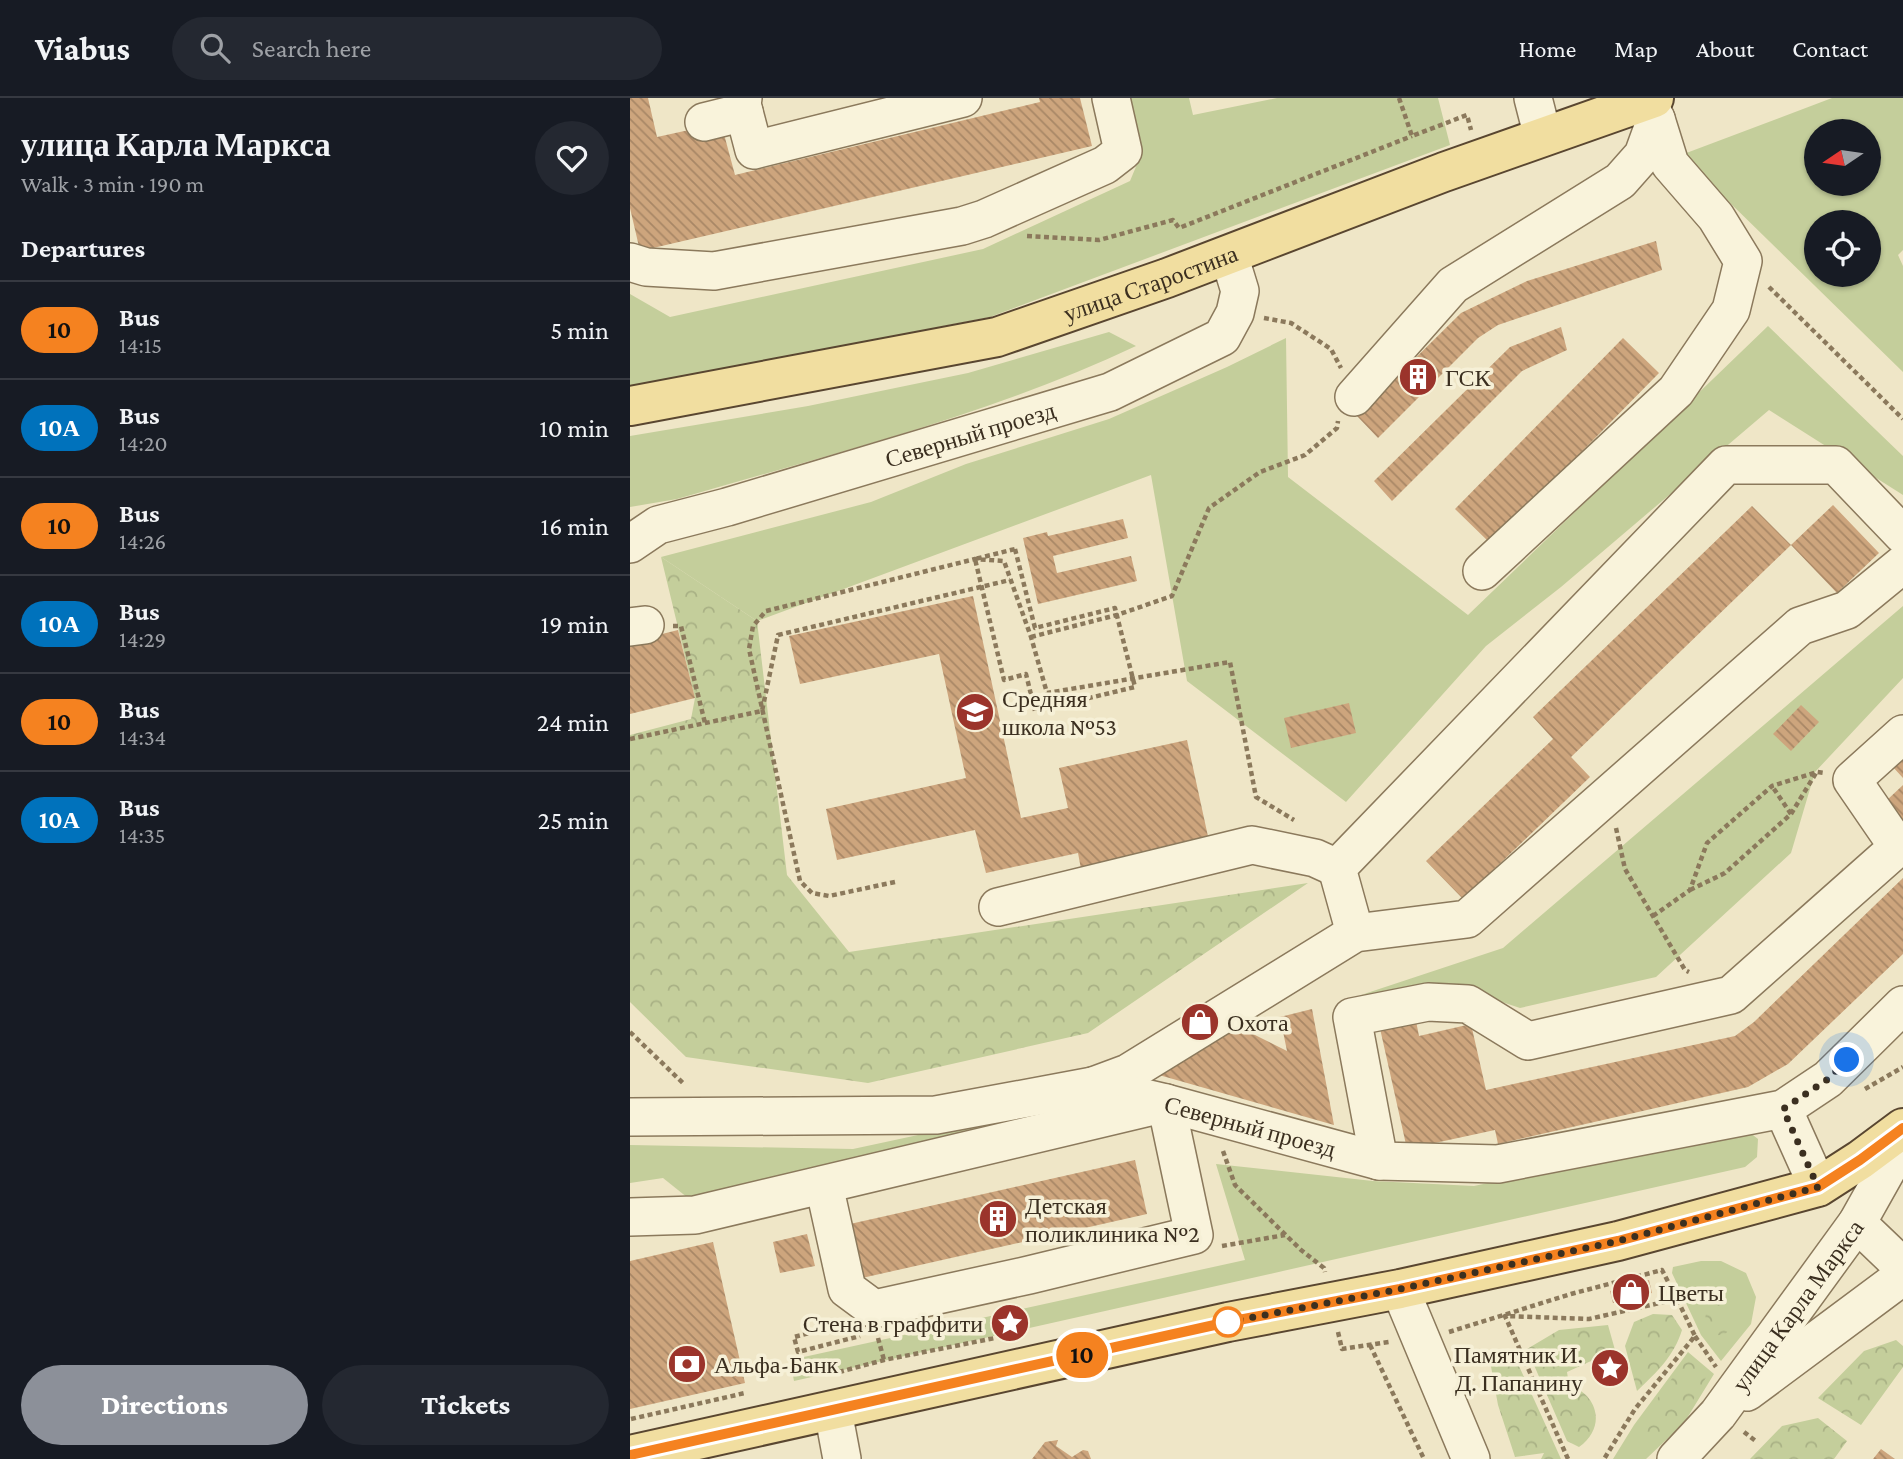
<!DOCTYPE html>
<html lang="en">
<head>
<meta charset="utf-8">
<style>
  body { margin:0; font-family:"Crimson Pro",serif; background:#242831; color:#f1f3f6; height:100vh; display:flex; flex-direction:column; font-size:26px; white-space:nowrap }
  * { box-sizing:border-box; margin:0 }
  p { font-size:23px; color:#9ea1a6 }
  .icon { flex:none; width:38px; height:38px; fill:none; stroke:currentColor; stroke-width:2; stroke-linecap:round; stroke-linejoin:round }
  .map { position:relative; flex:1; overflow:hidden }
  .sheet { display:flex; flex-direction:column; background:#171b24; width:630px }
  .sheet>* { flex:none }
  .badge { padding:0 14px; border-radius:23px; font-size:24px; line-height:46px }
  .needle { width:46px; rotate:257deg }
  .tools { position:absolute; left:1174px; top:21px; display:grid; gap:14px }
  .tools a { display:grid; place-items:center; width:77px; height:77px; border-radius:50%; background:#171b24; box-shadow:0 2px 5px #0004; font-size:35px }
  .you { position:absolute; width:35px; height:35px; margin:-18px; border:5px solid #fff; border-radius:50%; background:#1a73e8; box-shadow:0 0 0 10px #1a73e833 }
  .map>.badge { position:absolute; translate:-50% -50%; box-shadow:0 0 0 4px #fff }
  h2 { padding:0 21px; font-size:26px; line-height:63px }
  .round { display:grid; place-items:center; flex:none; width:74px; height:74px; border-radius:37px; background:#242831 }
  .overview { display:flex; align-items:center; justify-content:space-between; height:119px; padding:0 21px }
  h1 { font-size:33px; font-weight:800; line-height:52px }
  .primary-button { display:flex; gap:14px; margin-top:auto; padding:14px 21px }
  .primary-button a { flex:1; height:80px; border-radius:42px; background:#8c9099; color:#fff; font-size:28px; font-weight:800; line-height:80px; text-align:center }
  .primary-button a+a { background:#242831; color:#f1f3f6 }
  ul { padding:0; list-style:none }
  li { display:flex; align-items:center; gap:21px; height:98px; padding:0 21px; border-top:2px solid #363941 }
  li div { flex:1 }
  li b { display:block; font-size:26px }
  li em { font-style:normal }
  li .badge { min-width:77px; font-weight:700; text-align:center }
  header { display:flex; align-items:center; gap:42px; box-sizing:border-box; height:98px; padding:0 35px; background:#171b24; border-bottom:2px solid #363941 }
  header strong { font-size:33px }
  nav { display:flex; gap:38px; margin-inline-start:auto; font-size:24px }
  .search { width:490px; height:63px; background:#242831; display:flex; align-items:center; gap:18px; box-sizing:border-box; padding:0 24px; border-radius:38px; color:#9ea1a6; font-size:26px }
  main { display:flex; flex:1; min-height:0 }
  .map>svg:first-child { display:block }
  .green { fill:#c4ce9b; fill-rule:evenodd }
  .forest { fill:url(#forest-crowns) }
  .building { fill:url(#building-back-hatch) }
  .lines { fill:none; stroke-linecap:round; stroke-linejoin:round }
  .minor-casing { stroke:#8b795c; stroke-width:40 }
  .major-casing { stroke:#594630; stroke-width:42 }
  .path { stroke:#8b795c; stroke-width:4.5; stroke-dasharray:5 3.5; stroke-linecap:butt }
  .minor { stroke:#f9f3db; stroke-width:37 }
  .major { stroke:#f1dea0; stroke-width:38 }
  .line-casing { stroke:#fff; stroke-width:16 }
  .line { stroke:#f58220; stroke-width:10 }
  .walk { stroke:#3b2f20; stroke-width:7; stroke-dasharray:0 12.6 }
  .stop-dot { fill:#fff; stroke:#f58220; stroke-width:3.5 }
  .labels { text-anchor:middle; dominant-baseline:central; stroke-width:7; stroke-linejoin:round; paint-order:stroke }
  .street-label { font-size:24px; fill:#3b2f20; stroke:#f6f0d7 }
  .poi-label { font-size:24px; fill:#3b2f20; stroke:#f6f0d7; text-anchor:start }
</style>
</head>
<body>
<header>
<strong>Viabus</strong>
<div class="search"><svg class="icon" aria-label="search" viewBox="0 0 24 24"><circle cx="10" cy="10" r="6"/><path d="M15 15l6 6"/></svg>Search here</div>
<nav><a>Home</a><a>Map</a><a>About</a><a>Contact</a></nav>
</header>
<main>
<section class="sheet">
<div class="overview"><div><h1>улица Карла Маркса</h1><p>Walk · 3 min · 190 m</p></div><a class="round"><svg class="icon" aria-label="heart" viewBox="0 0 24 24"><path d="M12 20l-8-8c-3-5 5-10 8-4 3-6 11-1 8 4z"/></svg></a></div>
<h2>Departures</h2>
<ul>
<li><span class="badge" style="background:#f58220;color:#111">10</span><div><b>Bus</b><p>14:15</p></div><em>5 min</em></li>
<li><span class="badge" style="background:#0072bc;color:#fff">10А</span><div><b>Bus</b><p>14:20</p></div><em>10 min</em></li>
<li><span class="badge" style="background:#f58220;color:#111">10</span><div><b>Bus</b><p>14:26</p></div><em>16 min</em></li>
<li><span class="badge" style="background:#0072bc;color:#fff">10А</span><div><b>Bus</b><p>14:29</p></div><em>19 min</em></li>
<li><span class="badge" style="background:#f58220;color:#111">10</span><div><b>Bus</b><p>14:34</p></div><em>24 min</em></li>
<li><span class="badge" style="background:#0072bc;color:#fff">10А</span><div><b>Bus</b><p>14:35</p></div><em>25 min</em></li>
</ul>
<div class="primary-button"><a>Directions</a><a>Tickets</a></div>
</section>
<div class="map">
<svg width="1273" height="1361" viewBox="0 0 1273 1361">
  <defs>
    <pattern id="forest-crowns" width="20" height="18" patternUnits="userSpaceOnUse" patternTransform="scale(1.75)"><rect width="20" height="18" fill="#c4ce9b"/><path d="M2 6a3 3 0 1 1 6 0M12 15a3 3 0 1 1 6 0" fill="none" stroke="#a9b185"/></pattern>
    <pattern id="building-back-hatch" width="6" height="6" patternUnits="userSpaceOnUse" patternTransform="scale(1.75)"><rect width="6" height="6" fill="#cda57d"/><path d="M-1 5l2 2M0 0l6 6M5-1l2 2" fill="none" stroke="#a88766"/></pattern>
  </defs>
  <rect width="100%" height="100%" fill="#efe6c7"/>
  <path class="green" d="M495 0H559L563 17 647 0H808L820 47 360 219 0 289V196L40 219 353 151 500 83 510 59Z
    M1202 0H1273V152L1268 157 1273 168V274L1051 57ZM1186 33H1239V86H1186ZM1186 124H1239V177H1186Z
    M1138 228 1273 358V397L1139 312 931 489 856 548 716 704 557 583 521 377 127 523 31 459 241 404 336 366 479 321 597 269 656 240 658 379 838 517Z
    M479 234 506 248C360 317 201 356 47 401L0 409V338L178 308 338 275Z
    M1273 508V580L1185 674 1161 755 1026 879 890 910 821 887 731 897 873 850Z
    M428 1007 426 1016 63 1104 33 1080 0 1085V1047L223 1051Z
    M1114 1030 1128 1041 1127 1059 1115 1069 164 1283 160 1262 615 1162 586 1066 743 1083 844 1088Z
    M1071 1163H1091L1116 1175 1126 1199 1121 1226 1091 1263 1071 1237 1042 1175 1043 1169Z
    M1058 1254 1084 1276 1054 1325 1016 1361H983L1004 1327Z"/>
  <path class="forest" d="M31 459 127 523 157 777 219 854 678 785 458 935 238 985 56 959 0 904V637L61 621 65 600Z
    M1091 1206 1101 1209 1105 1226 1095 1236 1083 1238 1075 1228 1076 1209Z
    M1023 1216 1042 1217 1052 1232C1044 1258 1027 1274 1007 1293L995 1248 1004 1224Z
    M978 1227 985 1252 937 1274 939 1287C969 1297 976 1330 949 1349L937 1343 897 1251 929 1232Z
    M1266 1242 1273 1248V1269L1231 1327 1188 1300 1234 1253Z
    M884 1257 931 1361H911L914 1355 885 1359 868 1307 860 1263Z
    M1057 1260 1078 1276 1051 1323 1021 1346 1005 1331Z
    M1188 1320 1217 1343 1204 1361H1120L1152 1328Z"/>
  <path class="building" d="M0 0H18L27 39 91 25 105 77 410 4 409 0H450L462 48 10 153 0 110Z
    M1026 143 1032 172 868 227 848 240 748 340 727 318 831 215 897 183Z
    M931 229 937 252 892 273 762 403 744 383 880 249Z
    M993 240 1029 275 861 446 825 411Z
    M1203 407 1249 455 1207 495 1161 447 941 659 960 679 833 801 796 763 923 641 903 619 1122 408 1161 447Z
    M493 421 498 440 423 458 427 475 501 458 507 483 408 506 393 440 417 434 418 438Z
    M343 498 391 720 438 710 429 670 557 642 579 743 451 771 448 755 356 775 345 732 207 762 196 711 336 680 309 556 170 586 159 538Z
    M48 532 65 600 0 616V544Z
    M719 605 726 635 661 650 654 620Z
    M1171 607 1189 624 1161 653 1143 636Z
    M1273 658V680L1262 668Z
    M1273 687V722L1256 703Z
    M1273 780V856L1158 966 1118 989 868 1046 865 1032 777 1051 749 926 785 918 789 938 841 926 856 992 1105 938 1124 924Z
    M682 911 704 1027 529 977 607 928 657 953 650 919Z
    M505 1062 517 1116 232 1180 220 1126Z
    M177 1136 185 1168 150 1175 143 1144Z
    M83 1144 115 1285 0 1311V1163Z
    M1019 1182 1022 1195 983 1205 980 1193Z
    M428 1342 426 1348 442 1359 453 1352 458 1353 461 1361H402L415 1344Z
    M1251 1351 1265 1361H1243Z"/>
  <g class="lines">
    <g class="minor-casing">
      <g id="minor">
        <path d="M113 0 112 6 124 52 333 0"/>
        <path d="M903 0 913 39"/>
        <path d="M74 24 114 14"/>
        <path d="M0 164 16 169 84 173 332 128 354 121 475 67 493 53 481 0"/>
        <path d="M724 299 823 187 990 83 1013 57 1026 21 1022 13"/>
        <path id="s1" d="M0 446 28 427 97 409 480 294 592 239 605 215 610 193 599 157"/>
        <path d="M852 473 1046 293 1101 212 1113 163 1086 119 1040 66 1026 21"/>
        <path d="M0 529 15 527"/>
        <path d="M368 809 622 747 685 760 707 770"/>
        <path d="M725 835 707 770 1096 367H1206L1273 437"/>
        <path d="M463 988 498 975 725 835 837 821 1170 528 1217 512 1273 466"/>
        <path d="M1153 1011 1188 1089"/>
        <path id="s2" d="M0 1019 306 1017 463 988 536 1005 749 1063 868 1066 1153 1011 1198 981 1273 907"/>
        <path d="M749 1063 722 919 798 904 838 906 898 943 1101 897 1268 749 1222 682 1273 636"/>
        <path d="M0 1119 65 1117 536 1005 564 1137 399 1177 244 1211 217 1191 194 1087"/>
        <path d="M1227 1125 1273 1169"/>
        <path d="M770 1191 841 1361"/>
        <path d="M1117 1294 1273 1178"/>
        <path d="M203 1313 212 1361"/>
        <path id="s3" d="M1046 1361 1088 1316 1227 1125 1273 1043"/>
      </g>
    </g>
    <g class="major-casing">
      <g id="major">
        <path id="s4" d="M0 308 367 239 537 180 814 74 1024 0"/>
        <path d="M0 1357 598 1224 770 1191 988 1143 1188 1089 1230 1062 1273 1030"/>
      </g>
    </g>
    <path class="path" d="M769 0 782 38 837 17 841 32
      M397 138 469 142 543 122 549 130 782 38
      M1139 189 1273 321
      M634 220 661 225 701 251 711 270
      M385 451 405 530 485 510 505 589 405 613 396 576 374 582 345 461Z
      M43 528H51L75 625
      M401 539 487 517 542 498 579 410 630 374 675 357 707 330 708 323
      M0 641 132 613 148 537 380 482
      M1161 716 1186 675
      M986 730 995 771 1055 872 1059 874
      M265 784 199 798 182 795 170 783 119 551 123 528 136 513 345 461 374 463 401 539 417 595 600 564 626 699 664 722
      M1060 792 1095 775 1161 716 1142 688
      M1023 818 1060 792 1077 745 1142 688 1187 674 1194 675
      M0 934 55 987
      M1235 991 1273 969
      M593 1053 605 1087 671 1152 694 1170 695 1174
      M592 1148 655 1137
      M211 1227 164 1239 168 1254 230 1238
      M708 1234 712 1251 759 1244
      M819 1234 941 1196 1032 1172 1047 1201
      M1065 1238 1086 1269
      M248 1240 254 1262
      M740 1247 794 1361
      M209 1274 254 1262 365 1240
      M1 1321 115 1295
      M1114 1334 1127 1344
      M938 1361 875 1218 959 1221 1047 1201 1065 1238 1005 1311 974 1361"/>
    <use href="#minor" class="minor"/>
    <use href="#major" class="major"/>
  </g>
  <g class="lines">
    <g class="line-casing">
      <path id="line" d="M0 1357 598 1224 770 1191 988 1143 1188 1089 1230 1062 1273 1030"/>
    </g>
    <use href="#line" class="line"/>
    <path class="walk" d="M598 1224 770 1191 988 1143 1188 1089 1153 1011 1198 981 1217 962"/>
  </g>
  <defs>
    <g id="building-disc" transform="scale(2.0125)"><circle r="9.5" fill="#9b342b" stroke="#f6f0d7"/><path d="M-4-6H4V6H1V3H-1V6H-4ZM-2.5-4.3h1.7v1.8h-1.7ZM.8-4.3h1.7v1.8H.8ZM-2.5-1h1.7V.8h-1.7ZM.8-1h1.7V.8H.8Z" fill="#fff"/></g>
    <g id="school-disc" transform="scale(2.0125)"><circle r="9.5" fill="#9b342b" stroke="#f6f0d7"/><path d="M0-5L7-2L0 1L-7-2ZM-4 1L0 2.5L4 1V4Q0 6-4 4Z" fill="#fff"/></g>
    <g id="shop-disc" transform="scale(2.0125)"><circle r="9.5" fill="#9b342b" stroke="#f6f0d7"/><path d="M-5-2.5h2.3a2.7 3.5 0 0 1 5.4 0H5L5.5 6h-11ZM-1.5-2.5h3a1.5 2.3 0 0 0-3 0Z" fill="#fff"/></g>
    <g id="sight-disc" transform="scale(2.0125)"><circle r="9.5" fill="#9b342b" stroke="#f6f0d7"/><path d="M0-6L1.8-2.2L6-1.7L2.9 1.2L3.7 5.4L0 3.3L-3.7 5.4L-2.9 1.2L-6-1.7L-1.8-2.2Z" fill="#fff"/></g>
    <g id="bank-disc" transform="scale(2.0125)"><circle r="9.5" fill="#9b342b" stroke="#f6f0d7"/><path d="M-6-4H6V4H-6ZM0-2.3a2.3 2.3 0 1 0 0 4.6a2.3 2.3 0 1 0 0-4.6Z" fill="#fff"/></g>
  </defs>
  <g fill-rule="evenodd">
    <use href="#building-disc" x="788" y="279"/>
    <use href="#school-disc" x="345" y="614"/>
    <use href="#shop-disc" x="570" y="924"/>
    <use href="#building-disc" x="368" y="1121"/>
    <use href="#shop-disc" x="1001" y="1194"/>
    <use href="#sight-disc" x="380" y="1225"/>
    <use href="#bank-disc" x="57" y="1266"/>
    <use href="#sight-disc" x="980" y="1270"/>
  </g>
  <circle class="stop-dot" cx="598" cy="1224" r="14"/>
  <g class="labels">
    <g class="street-label">
      <text stroke="none"><textPath href="#s4" startOffset="536">улица Старостина</textPath></text>
      <text stroke="none"><textPath href="#s1" startOffset="359">Северный проезд</textPath></text>
      <text stroke="none"><textPath href="#s2" startOffset="628">Северный проезд</textPath></text>
      <text stroke="none"><textPath href="#s3" startOffset="196">улица Карла Маркса</textPath></text>
    </g>
    <g class="poi-label">
      <text x="815" y="279">ГСК</text>
      <text x="372" y="600">Средняя<tspan x="372" dy="28">школа №53</tspan></text>
      <text x="597" y="924">Охота</text>
      <text x="395" y="1107">Детская<tspan x="395" dy="28">поликлиника №2</tspan></text>
      <text x="1028" y="1194">Цветы</text>
      <text x="353" y="1225" text-anchor="end">Стена в граффити</text>
      <text x="953" y="1256" text-anchor="end">Памятник И.<tspan x="953" dy="28">Д. Папанину</tspan></text>
      <text x="84" y="1266">Альфа-Банк</text>
    </g>
  </g>
</svg>
<div class="tools">
<a><svg class="needle" viewBox="-14 -14 28 28"><path d="M0-13l5 13h-10z" fill="#e53935"/><path d="M0 13l5-13h-10z" fill="#9ea1a6"/></svg></a>
<a><svg class="icon" aria-label="locate" viewBox="0 0 24 24"><circle cx="12" cy="12" r="6"/><path d="M12 2v4M12 18v4M2 12h4M18 12h4"/></svg></a>
</div>
<div class="you" style="left:1217px;top:962px"></div>
<b class="badge" style="left:452px;top:1257px;background:#f58220;color:#111">10</b>
</div>
</main>
</body>
</html>
